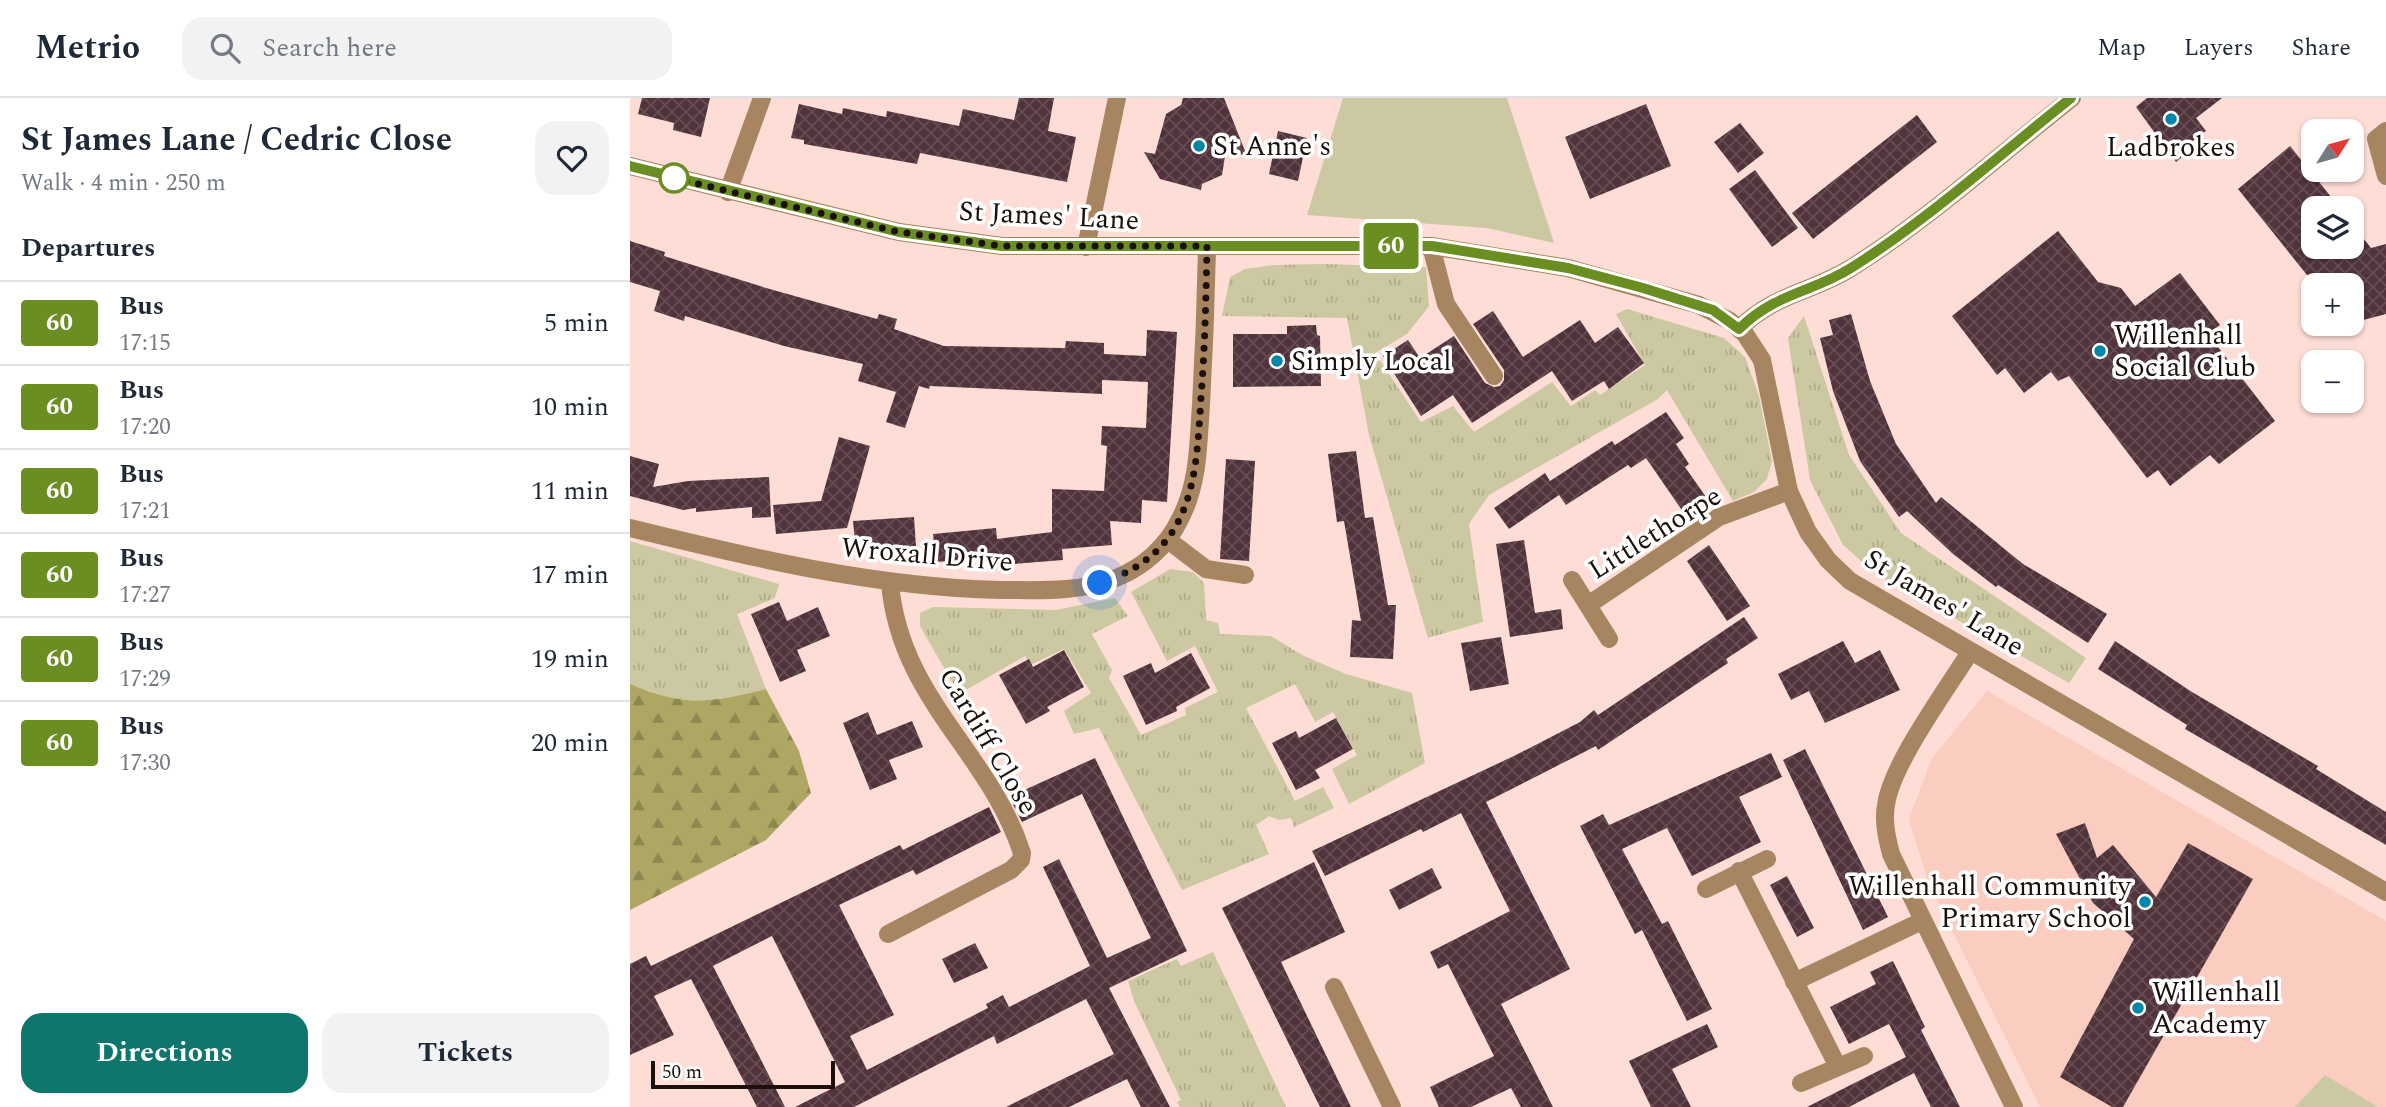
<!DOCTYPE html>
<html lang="en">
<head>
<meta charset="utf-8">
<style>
  body { margin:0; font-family:Spectral,serif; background:#f2f2f3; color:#1f2937; height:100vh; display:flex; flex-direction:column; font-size:26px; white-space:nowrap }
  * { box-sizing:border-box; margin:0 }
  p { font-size:23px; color:#747a83 }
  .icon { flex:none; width:38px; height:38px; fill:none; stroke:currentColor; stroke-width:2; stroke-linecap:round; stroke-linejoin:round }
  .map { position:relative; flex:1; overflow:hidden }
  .drawer { display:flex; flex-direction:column; background:#fff; width:630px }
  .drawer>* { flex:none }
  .badge { padding:0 14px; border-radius:5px; font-size:24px; line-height:46px }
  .needle { width:46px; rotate:53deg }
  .buttons { position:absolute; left:1671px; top:21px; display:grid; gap:14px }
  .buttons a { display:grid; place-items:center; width:63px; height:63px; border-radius:14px; background:#fff; box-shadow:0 2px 5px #0004; font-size:35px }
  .scale { position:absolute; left:21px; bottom:18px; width:184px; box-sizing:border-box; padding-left:7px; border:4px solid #1c100c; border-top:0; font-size:19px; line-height:24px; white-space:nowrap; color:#1c100c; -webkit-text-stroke:5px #fff; paint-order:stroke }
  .you { position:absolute; width:35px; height:35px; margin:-18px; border:5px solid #fff; border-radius:50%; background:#1a73e8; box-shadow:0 0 0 10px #1a73e833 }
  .map>.badge { position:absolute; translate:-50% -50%; box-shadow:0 0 0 4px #fff }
  h2 { padding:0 21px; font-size:26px; line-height:63px }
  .round { display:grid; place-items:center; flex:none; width:74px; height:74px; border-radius:21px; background:#f2f2f3 }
  .overview { display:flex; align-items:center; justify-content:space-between; height:119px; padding:0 21px }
  h1 { font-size:33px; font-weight:700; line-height:52px }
  .action { display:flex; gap:14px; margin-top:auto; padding:14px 21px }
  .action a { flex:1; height:80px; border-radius:21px; background:#0f766e; color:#fff; font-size:28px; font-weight:700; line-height:80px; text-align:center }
  .action a+a { background:#f2f2f3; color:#1f2937 }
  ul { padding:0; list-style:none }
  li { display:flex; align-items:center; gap:21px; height:84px; padding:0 21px; border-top:2px solid #e0e1e3 }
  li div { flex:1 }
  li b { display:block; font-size:26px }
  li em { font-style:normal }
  li .badge { min-width:77px; font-weight:700; text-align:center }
  header { display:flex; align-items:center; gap:42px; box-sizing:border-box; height:98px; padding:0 35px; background:#fff; border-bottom:2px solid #e0e1e3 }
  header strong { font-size:33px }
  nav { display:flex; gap:38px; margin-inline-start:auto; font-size:24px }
  .search { width:490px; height:63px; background:#f2f2f3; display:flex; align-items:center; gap:18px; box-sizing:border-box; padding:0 24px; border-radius:21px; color:#747a83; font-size:26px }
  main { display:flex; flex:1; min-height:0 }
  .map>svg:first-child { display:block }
  .built { fill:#fbccc0 }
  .grass { fill:url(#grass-tufts) }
  .forest { fill:url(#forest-firs) }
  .green { fill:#ccc8a1 }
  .building { fill:url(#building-cross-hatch) }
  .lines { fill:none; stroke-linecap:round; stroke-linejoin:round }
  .minor { stroke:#a78560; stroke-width:18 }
  .tertiary { stroke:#a78560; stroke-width:18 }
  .line-casing { stroke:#fff; stroke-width:16 }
  .line { stroke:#6b8e23; stroke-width:10 }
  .walk { stroke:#1c100c; stroke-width:7; stroke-dasharray:0 12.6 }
  .poi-dot { fill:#0087a8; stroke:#fff; stroke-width:2.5 }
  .stop-dot { fill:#fff; stroke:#6b8e23; stroke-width:3.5 }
  .labels { text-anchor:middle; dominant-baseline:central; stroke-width:7; stroke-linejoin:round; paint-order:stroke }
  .poi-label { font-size:28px; fill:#1c100c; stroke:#fff; text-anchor:start }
  .street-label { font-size:28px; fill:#1c100c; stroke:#fff }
</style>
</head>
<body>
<header>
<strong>Metrio</strong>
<div class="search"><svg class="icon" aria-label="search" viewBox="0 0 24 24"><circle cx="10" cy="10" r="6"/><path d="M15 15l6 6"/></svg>Search here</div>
<nav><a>Map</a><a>Layers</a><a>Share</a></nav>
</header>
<main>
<section class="drawer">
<div class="overview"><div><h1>St James Lane / Cedric Close</h1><p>Walk · 4 min · 250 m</p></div><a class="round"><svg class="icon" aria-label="heart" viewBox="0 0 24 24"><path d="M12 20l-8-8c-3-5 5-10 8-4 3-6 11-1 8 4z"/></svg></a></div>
<h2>Departures</h2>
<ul>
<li><span class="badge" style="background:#6b8e23;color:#fff">60</span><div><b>Bus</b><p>17:15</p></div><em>5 min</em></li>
<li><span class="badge" style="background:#6b8e23;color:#fff">60</span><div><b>Bus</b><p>17:20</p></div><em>10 min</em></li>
<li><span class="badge" style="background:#6b8e23;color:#fff">60</span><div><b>Bus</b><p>17:21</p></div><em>11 min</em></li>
<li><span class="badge" style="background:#6b8e23;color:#fff">60</span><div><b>Bus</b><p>17:27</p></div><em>17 min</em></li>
<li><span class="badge" style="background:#6b8e23;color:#fff">60</span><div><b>Bus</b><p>17:29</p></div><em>19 min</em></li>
<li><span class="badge" style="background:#6b8e23;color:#fff">60</span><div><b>Bus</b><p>17:30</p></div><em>20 min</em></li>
</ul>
<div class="action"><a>Directions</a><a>Tickets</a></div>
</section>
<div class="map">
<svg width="1756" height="1009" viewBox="0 0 1756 1009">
  <defs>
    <pattern id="grass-tufts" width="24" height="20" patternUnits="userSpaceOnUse" patternTransform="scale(1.75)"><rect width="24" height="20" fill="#ccc8a1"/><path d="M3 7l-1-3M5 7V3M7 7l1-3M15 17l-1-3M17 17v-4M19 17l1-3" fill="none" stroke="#afab89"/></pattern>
    <pattern id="forest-firs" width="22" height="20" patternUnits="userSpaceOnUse" patternTransform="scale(1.75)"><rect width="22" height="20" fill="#aea764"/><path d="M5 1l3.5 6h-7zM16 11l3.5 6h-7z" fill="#8d8751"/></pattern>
    <pattern id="building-cross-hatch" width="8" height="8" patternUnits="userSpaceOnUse" patternTransform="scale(1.75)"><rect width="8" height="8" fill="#51333b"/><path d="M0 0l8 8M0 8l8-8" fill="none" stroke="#664d54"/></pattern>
  </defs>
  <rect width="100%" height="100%" fill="#fdddd5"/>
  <path class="built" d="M1357 593 1756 823V1009H1410L1298 784 1279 721 1302 660Z"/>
  <path class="grass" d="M693 166 796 169 799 208 777 236 745 255 791 324 823 308 844 334 922 284 941 308 965 292 970 297 1015 267 986 216 997 211 1094 240 1115 259 1129 298 1142 363 1137 381 1124 394 1103 403 1037 292 1028 301 859 397 839 426 853 524 798 540 739 337 717 220 592 218 600 179 615 171 644 167Z
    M1174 218 1219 357 1271 435 1456 560 1439 585 1246 476 1213 447 1180 382 1158 240Z
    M0 443 149 486 145 500 107 516 136 591C81 605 53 609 0 586Z
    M540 471 563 474 574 485 576 522 588 525 590 536 641 538 672 557 716 576 782 595 795 665 719 706 702 671 727 657 703 614 685 624 665 586 616 610 665 703 693 689 704 710 664 729 661 720 649 722 639 718 626 727 639 756 552 792 469 630 444 636 434 613 461 595 434 551 400 567 395 558 329 596 290 528V515L303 509 426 512 485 500 498 518 462 536 482 572 479 580 511 637 556 617 555 610 588 594 565 548 537 563 501 494Z
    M583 854 656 1009H550L547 1004 551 1002 504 903 498 883 547 861 551 868Z"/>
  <path class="forest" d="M0 586C53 609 81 605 136 591L169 653 181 695 136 742 0 812Z"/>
  <path class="green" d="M713 0H877L924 145 857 130 677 117Z
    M1695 977 1748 1009H1749H1665Z"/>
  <path class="building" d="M12 0H80L71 39 43 32 44 25 8 16Z
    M389 0H424L418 33 446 39 437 84 290 55 287 66 174 46V42L161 40 169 6 212 16 213 10 256 19 257 13 329 28 333 11 384 22Z
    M553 0H594L617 58 596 52 592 77 572 86 571 92 530 81 514 54 525 56 536 16 551 7Z
    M1517 0H1592L1566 20 1576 33 1560 45 1564 50 1546 64 1506 9Z
    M1016 6 1041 68 960 101 935 39Z
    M1287 17 1307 44 1183 141 1162 115Z
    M1110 25 1134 55 1108 75 1084 44Z
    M648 33 677 40 668 83 639 76Z
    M1660 48 1710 110H1684V149H1722V126L1741 150 1756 146V216L1722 225V187H1685L1608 91Z
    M1125 72 1168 130 1142 149 1099 91Z
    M1428 133 1468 184 1491 190 1505 208 1550 175 1590 227 1578 236 1645 323 1589 366 1580 357 1540 388 1528 372 1517 380 1439 278 1428 283 1421 274 1394 295 1375 270 1367 277 1322 218Z
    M0 143 35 154 34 158 136 190 247 221 249 216 267 221 264 231 314 248 435 250 436 243 474 245V256L516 258 517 232 547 234 537 404 512 402 511 425 480 423 482 447 432 451 433 462 384 466 383 461 355 464 354 460 306 464 303 436 366 430 367 441 422 434V391L474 393 477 348 471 347 472 328 516 330 518 284 472 282V296L300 288 299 291 289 288 275 330 256 324 266 294 228 283 233 266 154 248 55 218 54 223 24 213 30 193 0 184Z
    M863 213 893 259 950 222 965 245 988 229 1014 265 979 291 974 283 942 303 922 273 842 325 823 297 791 318 753 258 778 242 790 260 824 238 855 285 864 289 870 288 874 282V272L843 226Z
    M1221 216 1240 283 1266 346 1306 405 1311 399 1393 466 1477 516 1458 545 1368 487 1366 489 1323 456 1277 413 1269 419 1230 363 1203 293 1190 240 1203 237 1199 222Z
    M686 227 687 237 690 238 691 288 603 289V236H657V228Z
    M1036 314 1054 340 1046 346 1059 366 1055 369 1083 409 1060 424 1016 360 1001 370 998 367 936 407 929 397 879 431 864 410 915 375 920 383 982 343 985 347Z
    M209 339 240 348 217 430 146 436 143 407 191 403Z
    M726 353 735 420 743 419 758 507H766L763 561 720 559 722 522 731 523 714 423 707 424 698 356Z
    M0 358 29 366 23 389 58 383 139 379 141 419 122 420V409L66 414V410L53 412 0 398Z
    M596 361 625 363 619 463 590 461Z
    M284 419 286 448 226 453 223 423Z
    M894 442 905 515 931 511 933 531 880 539 866 446Z
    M1079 447 1120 508 1097 523 1057 463Z
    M149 504 157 523 188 509 200 538 167 552 176 573 150 584 121 516Z
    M1114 519 1128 540 1096 561 1098 565 968 652 966 648 856 704 940 871 871 906 923 1009H891L881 990 841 1009H809L800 989 864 958 818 866 808 871 800 854 880 813 831 715 793 734 791 731 695 778 682 753 886 657 950 624 964 612 968 617Z
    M871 539 879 586 840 593 831 545Z
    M1213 543 1225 565 1250 552 1270 592 1195 625 1179 593 1161 602 1148 576Z
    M1485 543 1562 594 1688 668 1686 671 1756 714V747L1555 631 1557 627 1468 571Z
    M434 552 454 589 417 609 420 613 396 626 369 577 399 561 403 569Z
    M561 555 580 590 546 609 547 613 516 627 493 578 521 565 525 575Z
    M238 614 247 637 282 623 293 649 259 662 267 681 240 692 213 625Z
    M706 620 723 651 685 672 690 680 666 692 642 645 666 633 669 640Z
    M1175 651 1258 819 1233 832 1153 662Z
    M1141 655 1152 679 1109 699 1131 744 1062 778 1037 730 992 751 1032 826 1038 823 1082 911 1057 923 1012 832 1005 836 950 728 973 716 979 727Z
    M465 660 557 853 479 890 540 1009H511L497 981 439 1009H376L484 956 456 901 367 946 364 938 224 1009H165L215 984 142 838 83 868 155 1009H127L61 881 24 898 44 937 0 957V866L16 858 21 868 270 747 273 752 359 709 371 734 286 777 283 772 209 807 264 917 220 938 237 972 358 910 356 906 373 897 379 909 460 868 413 769 429 761 477 860 521 840 452 696 392 724 379 699Z
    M1455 725 1467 760 1483 747 1526 799 1558 745 1623 781 1493 1009H1482L1430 979 1504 841 1463 805 1426 736Z
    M684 764 715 834 651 864 721 1009H690L592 810Z
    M802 770 812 790 769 812 759 792Z
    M1157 778 1184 830 1167 839 1140 787Z
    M345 845 358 870 324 885 312 861Z
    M1263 863 1295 929 1291 932 1330 1009H1301L1284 975 1219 1009H1177L1276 959 1259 926 1219 946 1200 909 1246 886 1240 874Z
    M1077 926 1088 949 1042 971 1061 1009H1021L999 963Z"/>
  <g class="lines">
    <path class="minor" d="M1756 33 1746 41 1756 78
      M98 94 132 0
      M801 148 816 206 864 278
      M456 149 487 0
      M1109 231C1145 195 1181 195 1221 170 1299 121 1369 57 1442 0
      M0 430C122 460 244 489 370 492 409 492 448 495 486 480 514 469 537 448 550 421 569 385 568 346 571 307 574 254 576 201 577 148
      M538 442 576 471 615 477
      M942 482 979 541
      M958 507 1089 419 1159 393
      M1340 554C1317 591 1261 667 1256 707 1253 724 1257 740 1261 756L1384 1009
      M1109 773 1208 969
      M1076 791 1137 761
      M258 836 381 772 391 762 392 755C359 653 270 601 260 485
      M1164 884 1292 823
      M704 889 762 1009
      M1171 985 1234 958"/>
    <path class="tertiary" d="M0 68 269 134 372 148H801L938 170 1069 207 1100 223 1115 236 1132 262 1159 393 1178 434 1198 462 1220 483 1756 794"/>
  </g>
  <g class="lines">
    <g class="line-casing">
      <path id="line" d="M0 68 269 134 372 148H802L938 170 1013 190 1083 212 1109 231C1145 195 1181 195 1221 170 1299 121 1369 57 1441 0"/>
    </g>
    <use href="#line" class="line"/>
    <path class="walk" d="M44 80 269 134 372 148H577C576 199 575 249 571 299 566 383 563 455 470 485"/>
  </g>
  <g class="poi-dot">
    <circle cx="1541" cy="21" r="7"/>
    <circle cx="569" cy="48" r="7"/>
    <circle cx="1470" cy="253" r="7"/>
    <circle cx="647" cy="263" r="7"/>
    <circle cx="1515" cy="804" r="7"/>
    <circle cx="1508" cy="910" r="7"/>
  </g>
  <circle class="stop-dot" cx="44" cy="80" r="14"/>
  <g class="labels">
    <g class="poi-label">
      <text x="583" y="48">St Anne's</text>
      <text x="1541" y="49" text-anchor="middle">Ladbrokes</text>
      <text x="1484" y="237">Willenhall<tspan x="1484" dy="32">Social Club</tspan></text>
      <text x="661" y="263">Simply Local</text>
      <text x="1501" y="788" text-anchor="end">Willenhall Community<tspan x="1501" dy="32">Primary School</tspan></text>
      <text x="1522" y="894">Willenhall<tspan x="1522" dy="32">Academy</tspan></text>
    </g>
    <g class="street-label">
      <text transform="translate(419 118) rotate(3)">St James' Lane</text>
      <text transform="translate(1025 435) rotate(-32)">Littlethorpe</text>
      <text transform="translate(297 457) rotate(5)">Wroxall Drive</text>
      <text transform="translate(1314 505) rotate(31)">St James' Lane</text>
      <text transform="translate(358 643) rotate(59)">Cardiff Close</text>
    </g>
  </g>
</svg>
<div class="buttons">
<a><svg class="needle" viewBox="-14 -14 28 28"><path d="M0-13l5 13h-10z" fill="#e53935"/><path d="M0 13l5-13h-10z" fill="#747a83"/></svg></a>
<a><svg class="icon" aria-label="layers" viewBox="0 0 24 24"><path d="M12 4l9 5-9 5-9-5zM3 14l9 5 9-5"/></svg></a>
<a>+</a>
<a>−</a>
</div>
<div class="scale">50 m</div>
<div class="you" style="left:470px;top:485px"></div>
<b class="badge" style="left:761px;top:148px;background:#6b8e23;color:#fff">60</b>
</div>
</main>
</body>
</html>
